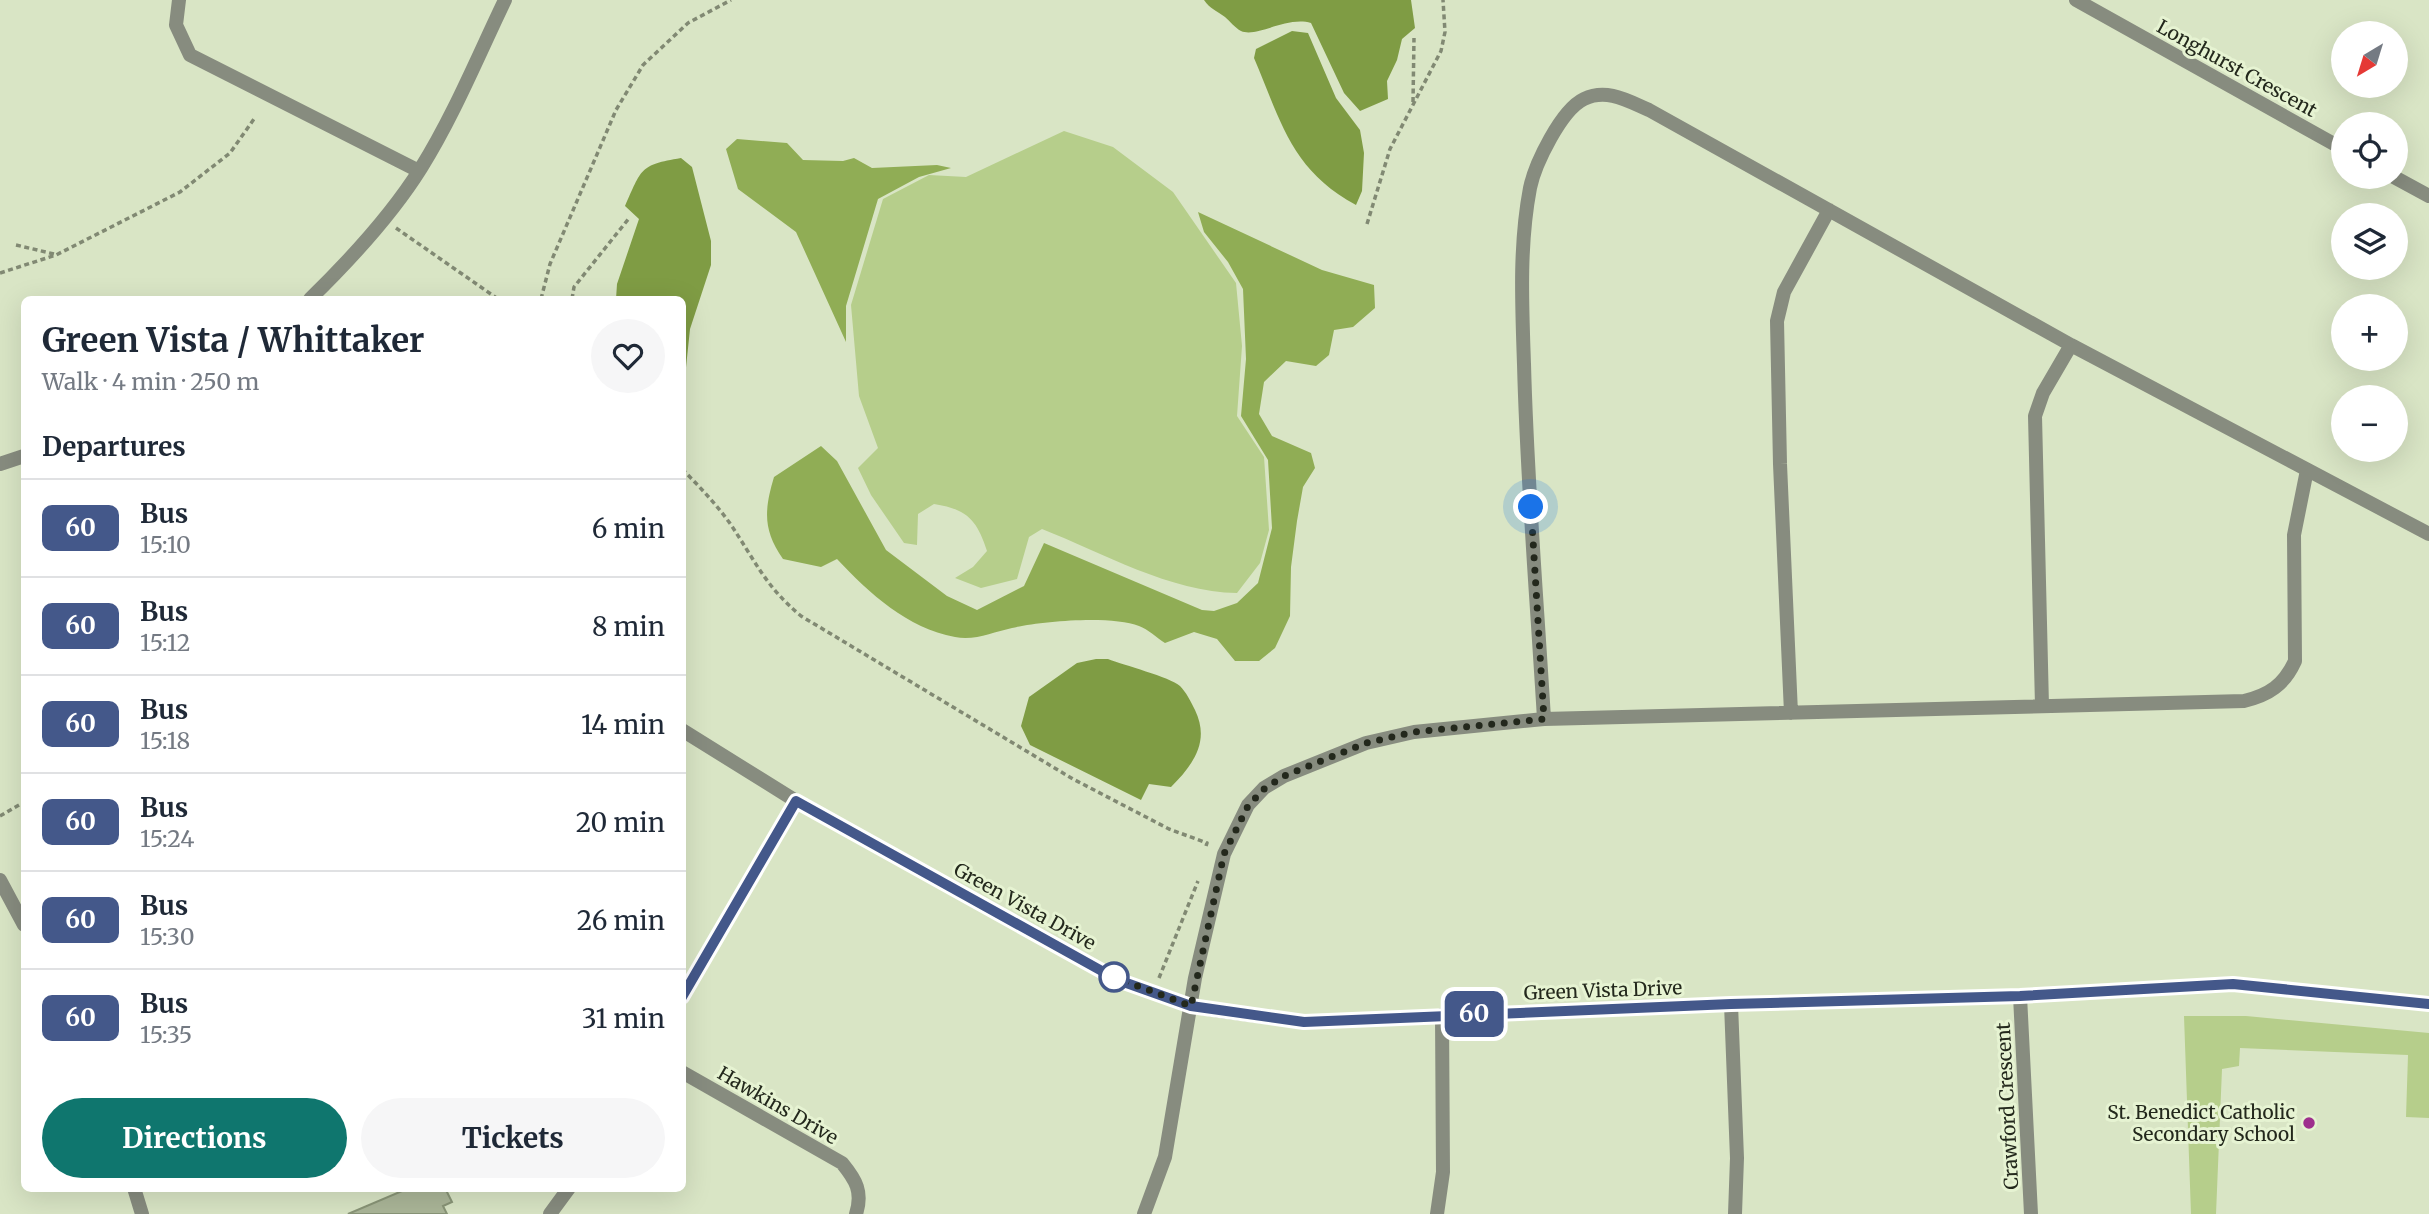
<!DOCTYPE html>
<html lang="en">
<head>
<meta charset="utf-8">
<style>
  body { margin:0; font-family:Merriweather,serif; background:#f6f6f7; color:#1f2937; height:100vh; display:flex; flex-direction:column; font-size:26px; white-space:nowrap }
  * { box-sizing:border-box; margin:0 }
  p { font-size:23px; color:#747a83 }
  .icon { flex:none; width:38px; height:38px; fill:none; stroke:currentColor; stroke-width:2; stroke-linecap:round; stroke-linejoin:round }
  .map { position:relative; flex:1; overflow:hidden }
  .panel { position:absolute; left:21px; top:296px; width:665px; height:896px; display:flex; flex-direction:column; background:#fff; border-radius:10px; box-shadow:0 7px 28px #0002 }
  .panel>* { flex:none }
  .badge { padding:0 14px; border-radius:10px; font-size:24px; line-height:46px }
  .needle { width:46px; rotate:218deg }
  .tools { position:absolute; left:2331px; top:21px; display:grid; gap:14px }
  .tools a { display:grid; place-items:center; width:77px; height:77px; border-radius:50%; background:#fff; box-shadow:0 7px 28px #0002; font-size:35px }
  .you { position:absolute; width:35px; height:35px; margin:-18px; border:5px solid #fff; border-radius:50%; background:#1a73e8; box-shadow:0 0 0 10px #1a73e833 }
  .map>.badge { position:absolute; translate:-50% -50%; box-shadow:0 0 0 4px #fff }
  h2 { padding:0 21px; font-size:26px; line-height:63px }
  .round { display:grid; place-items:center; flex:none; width:74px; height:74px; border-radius:37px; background:#f6f6f7 }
  .summary { display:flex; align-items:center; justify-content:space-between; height:119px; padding:0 21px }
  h1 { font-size:33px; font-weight:700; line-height:52px }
  .primary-button { display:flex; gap:14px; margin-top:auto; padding:14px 21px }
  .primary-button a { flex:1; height:80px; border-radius:42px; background:#0f766e; color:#fff; font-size:28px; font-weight:700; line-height:80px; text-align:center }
  .primary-button a+a { background:#f6f6f7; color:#1f2937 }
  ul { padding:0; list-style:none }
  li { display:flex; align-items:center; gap:21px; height:98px; padding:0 21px; border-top:2px solid #e0e1e3 }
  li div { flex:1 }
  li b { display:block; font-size:26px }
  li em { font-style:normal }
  li .badge { min-width:77px; font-weight:700; text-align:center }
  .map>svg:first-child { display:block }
  .green { fill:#b6ce8b }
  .forest { fill:#90ad55 }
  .water { fill:#7f9c44 }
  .building { fill:#abb698; stroke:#899577; stroke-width:2 }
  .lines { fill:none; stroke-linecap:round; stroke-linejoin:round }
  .path { stroke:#818973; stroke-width:3.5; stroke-dasharray:5 3.5; stroke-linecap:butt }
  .minor { stroke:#878c7f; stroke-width:14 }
  .line-casing { stroke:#fff; stroke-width:16 }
  .line { stroke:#44588a; stroke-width:10 }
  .walk { stroke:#23281c; stroke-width:7; stroke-dasharray:0 12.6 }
  .stop-dot { fill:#fff; stroke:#44588a; stroke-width:3.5 }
  .poi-dot { fill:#9e2f8d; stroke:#e6f3d2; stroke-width:2.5 }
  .labels { text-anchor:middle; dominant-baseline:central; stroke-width:6; stroke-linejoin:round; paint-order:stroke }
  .street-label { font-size:19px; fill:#23281c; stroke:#e6f3d2 }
  .poi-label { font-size:19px; fill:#23281c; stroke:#e6f3d2; text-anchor:end }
</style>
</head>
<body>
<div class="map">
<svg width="2429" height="1214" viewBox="0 0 2429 1214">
  <rect width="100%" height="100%" fill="#d9e5c5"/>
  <path class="green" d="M1064 131 1113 147 1173 192 1236 283 1242 346 1237 416 1264 457 1269 530 1260 563 1237 593C1170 592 1103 553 1042 529L1029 537 1017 579 981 588 955 578 973 567 987 551C977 520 967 509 934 504L918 514 917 545 904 543 871 495 858 468 878 448 859 396 851 305 883 199 929 175 966 177Z
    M2184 1016H2246L2429 1033V1118L2406 1117 2408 1055 2240 1048 2239 1066 2222 1069 2216 1214H2191Z"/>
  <path class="forest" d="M737 139 787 143 803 160 843 161 854 158 872 168 937 165 951 168 919 177 878 199 846 306V342L796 232 738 189 726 149Z
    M1198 212 1322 270 1374 285 1375 308 1353 327 1334 330 1329 355 1316 366 1286 361 1264 382 1259 414 1272 436 1311 453 1315 468 1303 487 1297 521 1291 567 1290 616 1275 648 1259 661H1235L1217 639 1194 632 1165 643C1157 638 1148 629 1139 626 1112 615 1040 621 1012 628 993 632 975 641 955 637 907 628 870 594 837 559L821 567 783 559C763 530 764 511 774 477L821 446 837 461 886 550 947 596 977 610 1024 586 1044 543 1202 610 1214 611 1237 603 1258 583 1272 528 1268 460 1241 416 1246 359 1243 289 1228 262 1204 232Z"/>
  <path class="water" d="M1204 0H1411L1415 28 1402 39 1397 60 1387 81 1388 99 1360 111 1344 93 1311 23C1286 16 1257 38 1241 31 1235 28 1230 21 1225 17 1216 10 1210 9 1204 0Z
    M1292 31 1308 33 1336 98 1360 130 1364 153 1362 191 1356 205C1291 170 1281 121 1254 58L1256 49Z
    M681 158 692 167 711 241V265L690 329 685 377 683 380 682 299H616L617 284 639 219 625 206C642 169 639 165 681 158Z
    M1096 659H1108C1123 665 1170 677 1180 686 1186 692 1191 702 1195 710 1210 741 1194 764 1171 787L1149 784 1141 800 1030 745 1021 726 1029 697 1077 663Z"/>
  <path class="building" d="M409 1188H445L452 1202 443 1206 447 1214H348Z"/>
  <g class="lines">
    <path class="path" d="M1413 102 1414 38
      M1367 224 1390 149 1441 51 1445 32 1443 0
      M396 228 498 299
      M16 245 54 254
      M0 273 56 255 180 192 230 153 254 119
      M541 299 550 264 616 110 643 65 688 23 731 0
      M572 299 574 287 630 217
      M682 469C699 486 715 503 729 522 755 560 764 585 801 616L1073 779 1169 829 1207 843 1206 846
      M0 816 24 802
      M1159 978 1198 881"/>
    <path class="minor" d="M179 0 176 25 190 55 419 171
      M2076 0 2343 149
      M2394 177 2429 196
      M310 299C350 260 391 216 421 168 454 115 478 56 505 0
      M0 464 24 456
      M2042 706 2035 416 2043 393 2071 345
      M1791 713 1780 464 1777 321 1784 292 1829 210
      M1544 719C1537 601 1527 482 1524 364 1522 305 1519 246 1530 188 1535 164 1561 110 1584 99 1607 88 1628 101 1649 110L2071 345 2429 534
      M682 730 796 801 1118 980 1191 1006 1221 1011 1304 1022 1731 1004 2020 996 2233 984 2429 1004
      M0 880 24 925
      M2020 996 2031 1214
      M682 997 796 801
      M1731 1004 1737 1158 1735 1214
      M682 1072 842 1163C856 1180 863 1192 856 1214
      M134 1188 142 1214
      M550 1214 569 1188
      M1144 1214 1165 1157 1195 978 1224 854 1248 805 1264 788 1284 776 1366 743 1414 732 1544 719 2244 701C2269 695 2284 685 2295 661L2294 535 2307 470
      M1437 1214 1443 1172 1442 1015"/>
  </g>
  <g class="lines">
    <g class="line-casing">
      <path id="line" d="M682 997 796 801 1118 980 1191 1006 1304 1022 1731 1004 2020 996 2233 984 2429 1004"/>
    </g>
    <use href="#line" class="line"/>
    <path class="walk" d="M1114 977 1191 1006 1224 854 1248 806 1264 789 1284 776 1366 743 1414 732 1544 719 1531 507"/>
  </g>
  <circle class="stop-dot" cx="1114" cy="977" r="14"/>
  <circle class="poi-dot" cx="2309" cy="1123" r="7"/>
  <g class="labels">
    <g class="street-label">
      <text transform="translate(2237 68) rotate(29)">Longhurst Crescent</text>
      <text transform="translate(1025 906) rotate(29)">Green Vista Drive</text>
      <text transform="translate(1603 990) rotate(-2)">Green Vista Drive</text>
      <text transform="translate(778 1105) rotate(30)">Hawkins Drive</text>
      <text transform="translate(2007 1106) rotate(-93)">Crawford Crescent</text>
    </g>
    <g class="poi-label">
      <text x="2295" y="1112">St. Benedict Catholic<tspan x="2295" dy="22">Secondary School</tspan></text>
    </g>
  </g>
</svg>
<div class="tools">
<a><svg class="needle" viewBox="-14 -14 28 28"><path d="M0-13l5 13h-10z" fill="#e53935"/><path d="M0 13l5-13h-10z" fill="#747a83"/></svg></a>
<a><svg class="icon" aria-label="locate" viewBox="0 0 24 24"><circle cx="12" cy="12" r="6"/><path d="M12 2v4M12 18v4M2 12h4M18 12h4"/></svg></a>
<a><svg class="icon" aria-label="layers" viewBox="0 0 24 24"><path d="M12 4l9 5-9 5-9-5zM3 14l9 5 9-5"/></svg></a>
<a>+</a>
<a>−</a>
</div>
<div class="you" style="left:1531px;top:507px"></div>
<b class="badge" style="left:1474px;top:1014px;background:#44588a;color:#fff">60</b>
<section class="panel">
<div class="summary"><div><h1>Green Vista / Whittaker</h1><p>Walk · 4 min · 250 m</p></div><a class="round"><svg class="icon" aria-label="heart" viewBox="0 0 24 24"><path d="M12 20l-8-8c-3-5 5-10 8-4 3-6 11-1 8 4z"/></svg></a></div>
<h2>Departures</h2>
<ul>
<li><span class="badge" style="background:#44588a;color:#fff">60</span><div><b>Bus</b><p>15:10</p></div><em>6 min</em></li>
<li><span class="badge" style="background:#44588a;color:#fff">60</span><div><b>Bus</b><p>15:12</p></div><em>8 min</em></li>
<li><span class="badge" style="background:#44588a;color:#fff">60</span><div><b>Bus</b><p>15:18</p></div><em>14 min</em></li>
<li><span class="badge" style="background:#44588a;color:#fff">60</span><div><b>Bus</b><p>15:24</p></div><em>20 min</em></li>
<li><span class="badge" style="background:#44588a;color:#fff">60</span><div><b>Bus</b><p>15:30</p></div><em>26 min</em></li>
<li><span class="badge" style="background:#44588a;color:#fff">60</span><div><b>Bus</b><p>15:35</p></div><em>31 min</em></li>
</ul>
<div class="primary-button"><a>Directions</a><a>Tickets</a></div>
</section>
</div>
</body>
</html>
